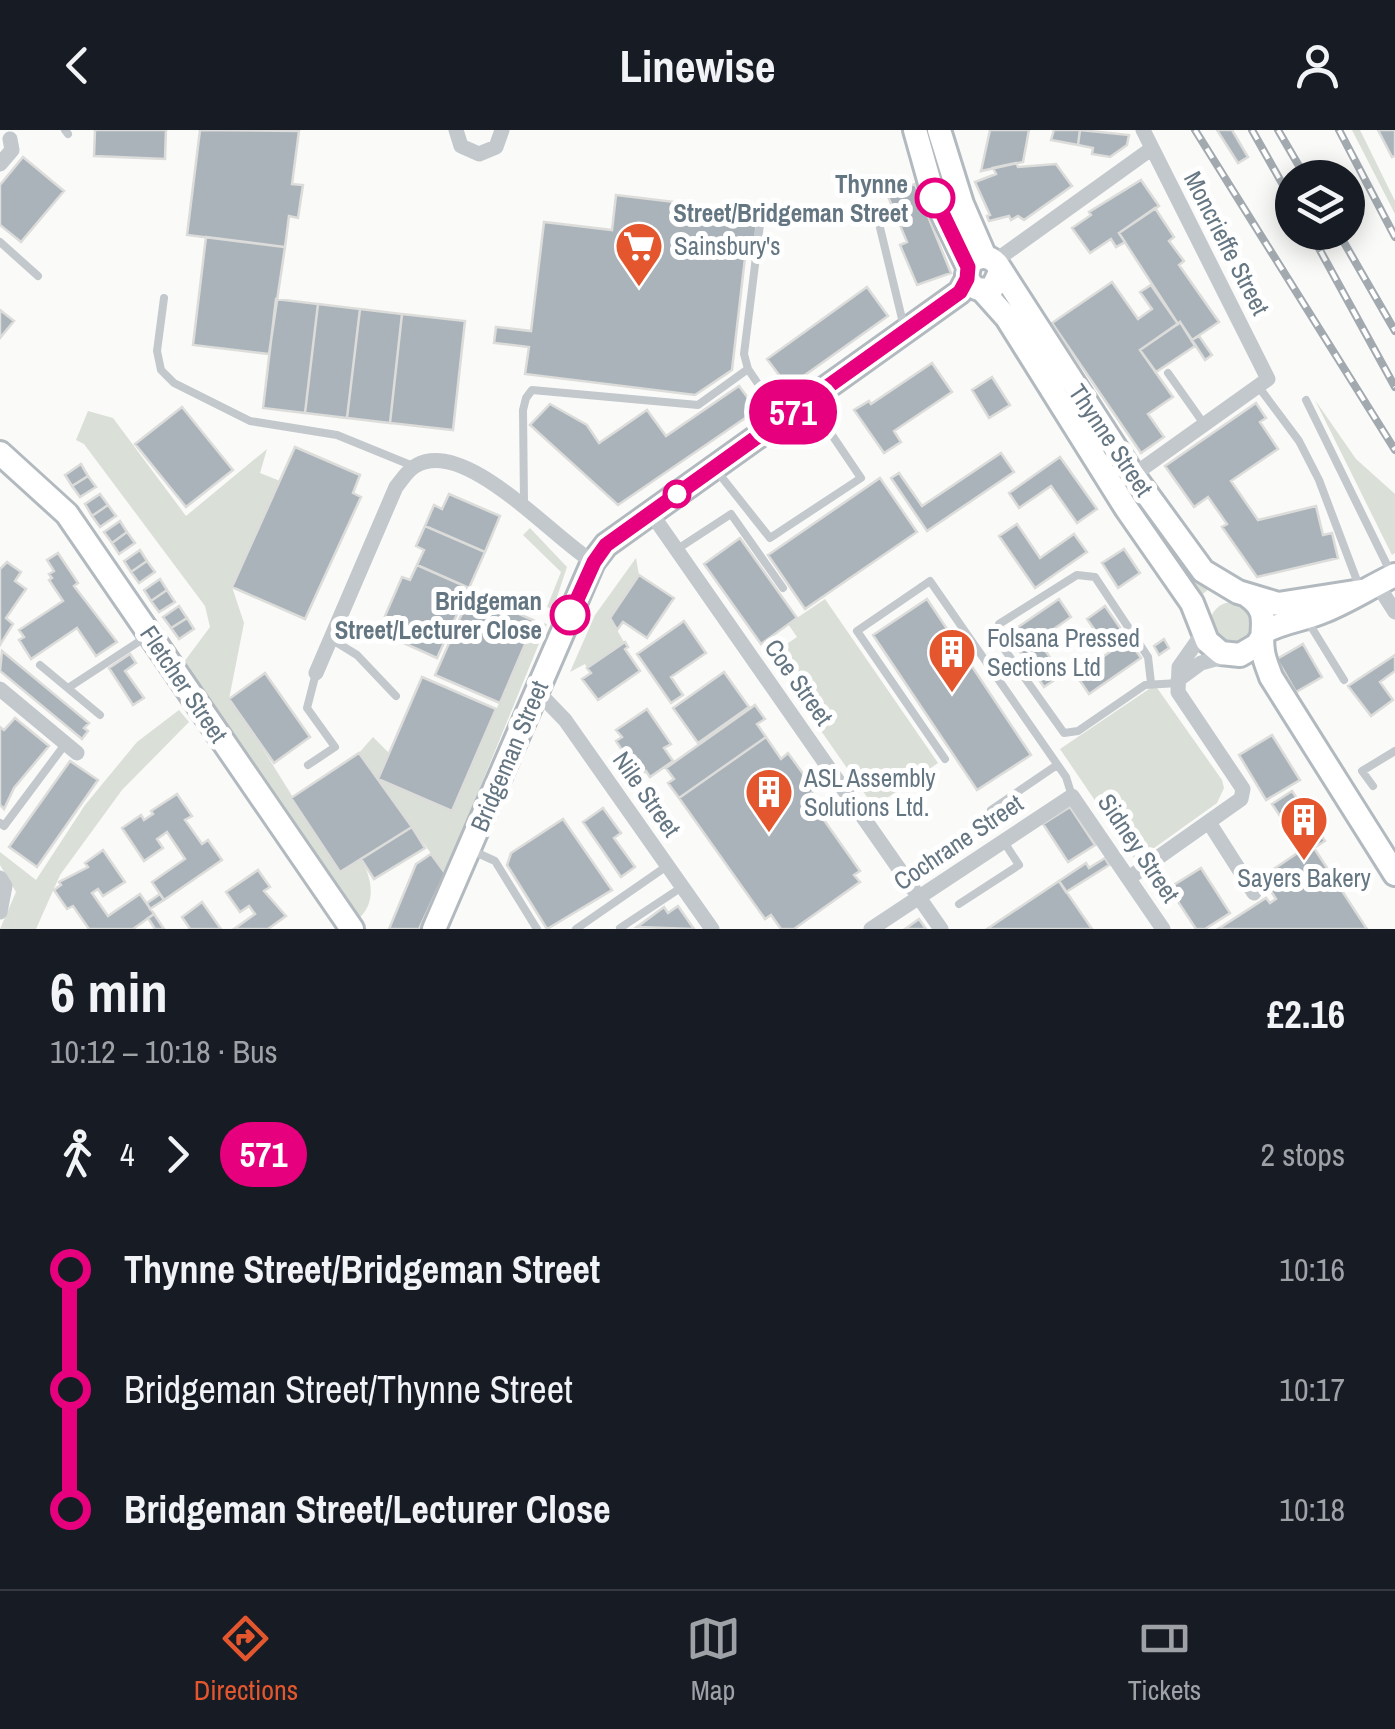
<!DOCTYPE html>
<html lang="en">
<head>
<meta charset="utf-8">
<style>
  body { margin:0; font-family:"Archivo Narrow",sans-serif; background:#20242c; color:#f1f3f6; height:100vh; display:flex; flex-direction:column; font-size:38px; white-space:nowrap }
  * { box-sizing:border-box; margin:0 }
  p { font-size:32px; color:#9ea1a6 }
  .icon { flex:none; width:55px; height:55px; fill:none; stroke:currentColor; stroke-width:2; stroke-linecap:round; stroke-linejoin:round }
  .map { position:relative; height:799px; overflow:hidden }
  .sheet { display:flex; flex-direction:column; background:#171b24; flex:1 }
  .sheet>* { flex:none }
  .badge { padding:0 20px; border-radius:32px; font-size:35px; line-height:65px }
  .buttons { position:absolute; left:1275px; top:30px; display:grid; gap:20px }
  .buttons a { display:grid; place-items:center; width:90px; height:90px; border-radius:50%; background:#171b24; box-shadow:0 5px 25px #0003; font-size:50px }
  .map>.badge { position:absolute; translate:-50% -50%; box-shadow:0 0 0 5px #fff }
  .legs { display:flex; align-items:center; gap:15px; height:110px; padding:0 50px; font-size:32px }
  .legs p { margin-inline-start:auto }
  .headline { display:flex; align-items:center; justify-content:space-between; height:170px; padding:0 50px }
  h1 { font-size:55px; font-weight:800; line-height:75px }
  ul { padding:0 50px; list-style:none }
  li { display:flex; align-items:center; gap:35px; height:120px; font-size:38px }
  li i { display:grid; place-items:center; width:15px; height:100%; margin:0 12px; background:currentColor }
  li i::after { content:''; width:25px; height:25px; margin:-12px; border:8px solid; border-radius:50%; background:#171b24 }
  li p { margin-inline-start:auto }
  li:first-child i { background:linear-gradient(#0000 50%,currentColor 0) }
  li:last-child i { background:linear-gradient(currentColor 50%,#0000 0) }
  header { display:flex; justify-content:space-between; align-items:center; height:130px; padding:0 50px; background:#171b24; font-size:45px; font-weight:800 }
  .menu { display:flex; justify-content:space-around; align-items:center; height:140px; border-top:2px solid #363941; background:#171b24; font-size:28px; color:#9ea1a6 }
  .menu a { display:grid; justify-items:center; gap:5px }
  .menu .selected { color:#e4572e }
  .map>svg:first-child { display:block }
  .green { fill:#dadfd7 }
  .building { fill:#aab3b9; stroke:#dcdcda; stroke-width:2.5 }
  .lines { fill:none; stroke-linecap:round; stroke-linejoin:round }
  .secondary-casing { stroke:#b3babf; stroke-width:28 }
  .lane { stroke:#c3c8cc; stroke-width:8 }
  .street { stroke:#c3c8cc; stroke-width:15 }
  .secondary { stroke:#fff; stroke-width:22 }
  .rail-casing { stroke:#a2aab0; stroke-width:8 }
  .rail { stroke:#fff; stroke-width:4; stroke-dasharray:11; stroke-linecap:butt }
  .line-1-casing { stroke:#fff; stroke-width:22 }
  .line-1 { stroke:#e6007e; stroke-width:15 }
  .stop-1-dot { fill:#fff; stroke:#e6007e; stroke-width:5 }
  .labels { text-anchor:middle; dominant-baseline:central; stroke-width:10; stroke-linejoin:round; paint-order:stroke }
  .stop-label { font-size:25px; font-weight:bold; fill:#657683; stroke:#fff; text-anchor:end }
  .street-label { font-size:25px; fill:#657683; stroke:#fff }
  .poi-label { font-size:25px; fill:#657683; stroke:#fff; text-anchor:start }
</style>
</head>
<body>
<header><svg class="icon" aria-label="back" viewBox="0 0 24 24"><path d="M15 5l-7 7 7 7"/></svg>Linewise<svg class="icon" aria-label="person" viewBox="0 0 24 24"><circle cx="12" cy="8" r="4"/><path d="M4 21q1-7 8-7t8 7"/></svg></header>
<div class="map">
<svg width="1395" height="799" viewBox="0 0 1395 799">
  <rect width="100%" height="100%" fill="#fafaf8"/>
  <path class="green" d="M1352 0H1360L1395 71V84Z
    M1315 270 1356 329 1395 364V423L1392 425Z
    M88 281 113 288 186 386 267 319 260 343 280 351 232 457 244 493 229 569C269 625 302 684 340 742L361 729C372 748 377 773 358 789L184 532 210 497 205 476 84 314 76 310Z
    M1133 364 1210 458 1197 469 1130 367Z
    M530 398 567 437 553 479 547 477 561 442 523 405Z
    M636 428 639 445 610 488 624 512 587 538 585 534 570 542 595 485Z
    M825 469 938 633 874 677 769 526 797 507 788 494Z
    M1210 494a22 22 0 1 1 44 0a22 22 0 1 1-44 0Z
    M535 491 547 494 445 743 359 623 373 607 389 623 378 649 452 681Z
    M1155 555 1222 650 1224 658 1217 673 1136 731 1060 619Z
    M179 580 189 592 122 660 60 745 36 799H0L16 762 0 735V722L36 750 85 675 137 612Z"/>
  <path class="building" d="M95 0H166L165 29 94 26Z
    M200 0 299 1 292 54 303 55 298 88 289 86 285 117 187 105Z
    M990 0H1029L1023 32 981 41Z
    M1054 0H1080L1078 15 1051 10Z
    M1080 0 1129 5 1127 15 1110 27 1092 24 1093 18 1078 15Z
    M1217 0H1232L1248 27 1238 33Z
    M1378 0H1395V26L1392 27Z
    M23 27 64 61 21 112 0 95V55Z
    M1016 33 1018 37 1056 34 1072 56 1024 90 1018 86 1011 90 1009 86 989 91 987 86 990 85 975 52 996 44 993 38Z
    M1141 50 1159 76 1119 103 1125 112 1116 117 1111 109 1090 123 1072 98 1091 85 1089 82Z
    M915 54 951 143 917 155 900 115 907 112 887 64Z
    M616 65 758 82 754 120 746 119 732 240 695 265 525 244 529 217 494 213 496 197 531 201 544 92 612 100Z
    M1155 78 1174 107 1169 111 1184 131 1179 135 1219 192 1192 210 1180 192 1178 194 1119 103Z
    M206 107 285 117 269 224 193 215Z
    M1112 152 1138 189 1152 179 1140 162 1151 155 1178 194 1140 220 1173 267 1148 284 1164 307 1141 323 1052 193Z
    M867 157 888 186 788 257 767 229Z
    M276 169 318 174 305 283 263 278Z
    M318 174 360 179 347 288 305 283Z
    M360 179 402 184 390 293 347 288Z
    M0 180 14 191 0 208Z
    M402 184 465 191 453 300 390 293Z
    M1180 192 1195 216 1156 242 1140 220Z
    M1199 206 1212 225 1205 230 1192 210Z
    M932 233 952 262 894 301 901 312 884 323 854 280 869 271 871 274Z
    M992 247 1010 275 989 288 972 260Z
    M739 256 757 280 618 375 530 295 550 274 587 295 599 313 647 280 666 306Z
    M1256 273 1266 288 1260 292 1278 319 1231 351 1258 390 1316 376 1323 405 1332 403 1338 428 1257 447 1222 397 1227 394 1208 367 1194 377 1165 336Z
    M182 277 233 340 186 377 135 314Z
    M295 317 360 345 353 363 361 367 305 489 232 457Z
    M1001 323 1014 342 927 401 891 348 899 343 922 376Z
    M1060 327 1097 379 1077 393 1051 356 1019 378 1009 363Z
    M81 334 88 346 72 356 65 345Z
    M88 346 96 357 80 367 72 356Z
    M880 348 917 402 805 479 768 425Z
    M100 364 108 375 92 386 85 374Z
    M449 364 500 386 485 422 425 396 434 375 442 379Z
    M108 375 116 386 100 397 92 386Z
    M120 391 127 402 112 413 104 402Z
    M1017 394 1040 428 1074 404 1087 422 1035 458 999 406Z
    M425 396 485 422 469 458 417 435 424 420 416 416Z
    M127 402 135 413 119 424 112 413Z
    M740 408 797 488 761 514 704 434Z
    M1124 419 1140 443 1118 458 1102 433Z
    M140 420 147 431 131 442 124 431Z
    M58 423 78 453 74 456 117 512 96 526 77 498 31 529 19 510 24 507 19 500 63 471 49 450 52 448 49 444 54 441 47 430Z
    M147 431 155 442 139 453 131 442Z
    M7 432 21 442 15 451 26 459 6 488 13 494 0 515V439Z
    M417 435 469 458 437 528 386 505 393 489 385 486 402 447 410 450Z
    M639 445 674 468 647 508 623 492 617 500 610 488Z
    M160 449 167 460 151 471 144 460Z
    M167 460 175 472 159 482 151 471Z
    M471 463 535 491 500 573 435 545Z
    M927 469 1031 625 977 660 873 505Z
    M1059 469 1071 487 1038 510 1062 545 1044 557 1008 504Z
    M179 476 187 488 171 498 163 487Z
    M1105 476 1141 528 1089 564 1076 545 1110 522 1087 489Z
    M187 488 194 499 179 509 171 498Z
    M684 491 706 523 671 547 683 565 671 573 637 524Z
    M1164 509 1169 518 1159 525 1154 516Z
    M625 512 628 517 625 519 640 541 598 570 582 549 591 543 587 538Z
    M1303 514 1322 547 1296 562 1277 529Z
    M2 521 89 593 84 598 88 601 82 609 0 541Z
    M130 524 136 533 125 541 144 568 133 575 109 538Z
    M1395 525V541L1380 552 1393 570 1371 586 1348 556Z
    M724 542 749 577 698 613 673 578Z
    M265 543 310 607 274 633 229 569Z
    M422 547 496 579 452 681 378 649Z
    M755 575 765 589 757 594 766 607 679 668 668 653 674 649 666 638Z
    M647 579 671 614 664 618 673 631 650 647 646 641 639 646 616 611 622 607 616 600Z
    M15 588 49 616 14 658 4 679 0 675V597L4 600Z
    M1272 605 1300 650 1266 670 1239 625Z
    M766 607 781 629 788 623 815 660 807 666 860 741 854 745 860 752 794 799H781L771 785 765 789 679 668Z
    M359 623 412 697 340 742 291 668Z
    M70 631 98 650 37 737 9 717Z
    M1292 661 1325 711 1314 718 1367 799H1218L1266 768 1270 773 1276 769 1262 747 1308 716 1293 694 1288 698 1272 674Z
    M177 664 192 686 185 690 202 714 208 710 222 730 164 770 152 752 185 729 167 702 157 709 163 718 144 731 122 698 141 685 144 690 153 684 151 681Z
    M1070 677 1095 715 1068 732 1043 694Z
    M603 678 621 703 614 708 635 737 621 747 583 692Z
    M563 689 612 760 547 799 507 735 511 723Z
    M412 697 425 718 374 749 361 729Z
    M103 720 125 752 103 766 98 759 92 763 108 786 140 764 154 784 133 799H89L73 776 67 779 54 760 61 755 59 752 88 737 85 733Z
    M431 724 445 743 419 799H389L416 734Z
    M1105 728 1109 735 1066 762 1059 751 1086 733 1089 738Z
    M1201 738 1230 783 1205 799H1196L1169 758Z
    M258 740 270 757 264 761 286 786 268 799H234L255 784 249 776 240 782 226 762Z
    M1059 751 1092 799H987Z
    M160 764 164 770 150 779 147 773Z
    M202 772 221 799H190L182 787Z
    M678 776 694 799 637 797 664 777 668 783Z
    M154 784 164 799H155L148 788Z
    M919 789 926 799H905Z"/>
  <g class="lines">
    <g class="secondary-casing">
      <path id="secondary" d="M915 0 933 64 968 137
        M939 0 962 74 985 127
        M1000 142 993 157C980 163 970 158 967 145L970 133C979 125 989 125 997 134L1133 345 1203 441 1238 462 1278 474 1361 461
        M982 160 1007 188 1126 378 1192 473 1207 511 1221 523 1240 525 1257 515 1262 507
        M0 323 67 384 352 799
        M1248 466C1272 483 1259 498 1263 521 1264 530 1268 538 1271 547L1395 744
        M1264 502C1283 491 1304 490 1324 481 1349 471 1370 457 1395 445
        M434 799 593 432 606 415 960 162 967 149"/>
    </g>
    <path class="lane" d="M65 0 68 4
      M762 78 744 224 748 239 780 286
      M876 81 904 197
      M0 112 38 146
      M164 168 157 221 161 240 174 253 250 291 337 305 413 336
      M1168 243 1204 294
      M1258 256 1299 311 1319 350 1359 456
      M1306 270 1390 441
      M716 340 770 408 861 348 811 274
      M524 373 523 280 526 268 532 260 698 275 748 239
      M676 420 731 384 783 458
      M1307 490 1344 550
      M331 509 357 525 396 566
      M40 535 100 585
      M1151 553 1148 527 1095 447 1077 445 999 494 997 509 1064 603 1078 601 1145 555 1178 553
      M68 558 146 507
      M945 629 857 501 930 451 1066 647 1072 666
      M308 635 335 617 307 578 316 543
      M1373 656 1362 641 1395 621
      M991 680 1057 635
      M0 693 4 696 66 613
      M473 721 495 731 537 799
      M959 774 1019 735 1004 712
      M620 798 682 757
      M576 799 667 736"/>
    <path class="street" d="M456 0 461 16 479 24 496 17 502 0
      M0 34 12 20 10 9
      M995 131 1151 19
      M1125 351 1268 249 1143 0
      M651 383 941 799
      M1377 454 1395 482
      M316 543 396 357C402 350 408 339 417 335 466 308 553 408 593 432
      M1178 550 1201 533 1230 525
      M0 559 77 623
      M537 561 565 590 712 799
      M1210 694 1254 763
      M0 748 5 756 0 782
      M1129 748 1241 669 1243 659 1178 562 1179 537 1203 503
      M871 799 1072 666 1163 799"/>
    <use href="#secondary" class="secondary"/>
    <g class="rail-casing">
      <path id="rail" d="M1195 0 1395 320
        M1252 0 1292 71
        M1278 0 1306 48
        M1339 0 1395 107
        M1310 102 1395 257
        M1338 102 1395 201"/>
    </g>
    <use href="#rail" class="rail"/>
  </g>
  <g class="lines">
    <g class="line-1-casing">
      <path id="line-1" d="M570 485 594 432 606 415 960 162 967 149 968 137 935 68"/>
    </g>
    <use href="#line-1" class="line-1"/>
  </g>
  <defs>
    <g id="supermarket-pin" transform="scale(2.5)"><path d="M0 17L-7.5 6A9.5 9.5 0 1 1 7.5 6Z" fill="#e4572e" stroke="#fff"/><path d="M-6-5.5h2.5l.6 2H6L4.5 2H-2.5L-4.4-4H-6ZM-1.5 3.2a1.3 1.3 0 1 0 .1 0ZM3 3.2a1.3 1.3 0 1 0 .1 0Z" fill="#fff"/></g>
    <g id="building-pin" transform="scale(2.5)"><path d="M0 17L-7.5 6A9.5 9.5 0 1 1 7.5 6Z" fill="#e4572e" stroke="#fff"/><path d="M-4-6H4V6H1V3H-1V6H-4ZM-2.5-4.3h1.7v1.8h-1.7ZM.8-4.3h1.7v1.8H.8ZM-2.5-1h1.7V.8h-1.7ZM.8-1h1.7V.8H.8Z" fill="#fff"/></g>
  </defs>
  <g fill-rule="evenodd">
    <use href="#supermarket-pin" x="639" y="116"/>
    <use href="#building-pin" x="952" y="522"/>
    <use href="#building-pin" x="769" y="662"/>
    <use href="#building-pin" x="1304" y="690"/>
  </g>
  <g class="stop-1-dot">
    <circle cx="935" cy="68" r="18"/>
    <circle cx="677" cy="364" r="12"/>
    <circle cx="570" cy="485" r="18"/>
  </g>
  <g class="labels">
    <g class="stop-label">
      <text x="908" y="54">Thynne<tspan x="908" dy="29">Street/Bridgeman Street</tspan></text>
      <text x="542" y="471">Bridgeman<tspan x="542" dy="29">Street/Lecturer Close</tspan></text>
    </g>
    <g class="street-label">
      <text transform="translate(1227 113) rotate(63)">Moncrieffe Street</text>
      <text transform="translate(1111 310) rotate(56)">Thynne Street</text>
      <text transform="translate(799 552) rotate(55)">Coe Street</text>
      <text transform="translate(184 554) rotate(56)">Fletcher Street</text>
      <text transform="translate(509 626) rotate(-67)">Bridgeman Street</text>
      <text transform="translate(647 664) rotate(55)">Nile Street</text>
      <text transform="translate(958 712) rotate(-34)">Cochrane Street</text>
      <text transform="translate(1139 718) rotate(56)">Sidney Street</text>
    </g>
    <g class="poi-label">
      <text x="674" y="116">Sainsbury's</text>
      <text x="987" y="508">Folsana Pressed<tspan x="987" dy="29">Sections Ltd</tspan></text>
      <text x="804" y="648">ASL Assembly<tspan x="804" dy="29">Solutions Ltd.</tspan></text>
      <text x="1304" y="748" text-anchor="middle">Sayers Bakery</text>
    </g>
  </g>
</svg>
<div class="buttons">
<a><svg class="icon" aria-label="layers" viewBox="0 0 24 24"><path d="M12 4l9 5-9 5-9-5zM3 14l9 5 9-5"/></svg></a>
</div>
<b class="badge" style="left:793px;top:282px;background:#e6007e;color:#fff">571</b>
</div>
<section class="sheet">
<div class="headline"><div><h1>6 min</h1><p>10:12 – 10:18 · Bus</p></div><b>£2.16</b></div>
<div class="legs"><svg class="icon" aria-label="walk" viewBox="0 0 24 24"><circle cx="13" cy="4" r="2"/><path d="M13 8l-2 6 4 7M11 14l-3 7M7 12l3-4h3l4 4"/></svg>4<svg class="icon" aria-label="forward" viewBox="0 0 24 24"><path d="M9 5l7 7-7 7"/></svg><b class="badge" style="background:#e6007e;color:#fff">571</b><p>2 stops</p></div>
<ul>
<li><i style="color:#e6007e"></i><b>Thynne Street/Bridgeman Street</b><p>10:16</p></li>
<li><i style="color:#e6007e"></i><span>Bridgeman Street/Thynne Street</span><p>10:17</p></li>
<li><i style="color:#e6007e"></i><b>Bridgeman Street/Lecturer Close</b><p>10:18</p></li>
</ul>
</section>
<nav class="menu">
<a class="selected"><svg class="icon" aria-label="directions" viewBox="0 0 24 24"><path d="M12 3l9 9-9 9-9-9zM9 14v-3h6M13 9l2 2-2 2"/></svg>Directions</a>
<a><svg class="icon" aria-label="map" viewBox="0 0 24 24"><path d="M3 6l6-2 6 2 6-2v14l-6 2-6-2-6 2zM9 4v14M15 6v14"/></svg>Map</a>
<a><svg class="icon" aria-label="tickets" viewBox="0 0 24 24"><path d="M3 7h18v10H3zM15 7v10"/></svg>Tickets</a>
</nav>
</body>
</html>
